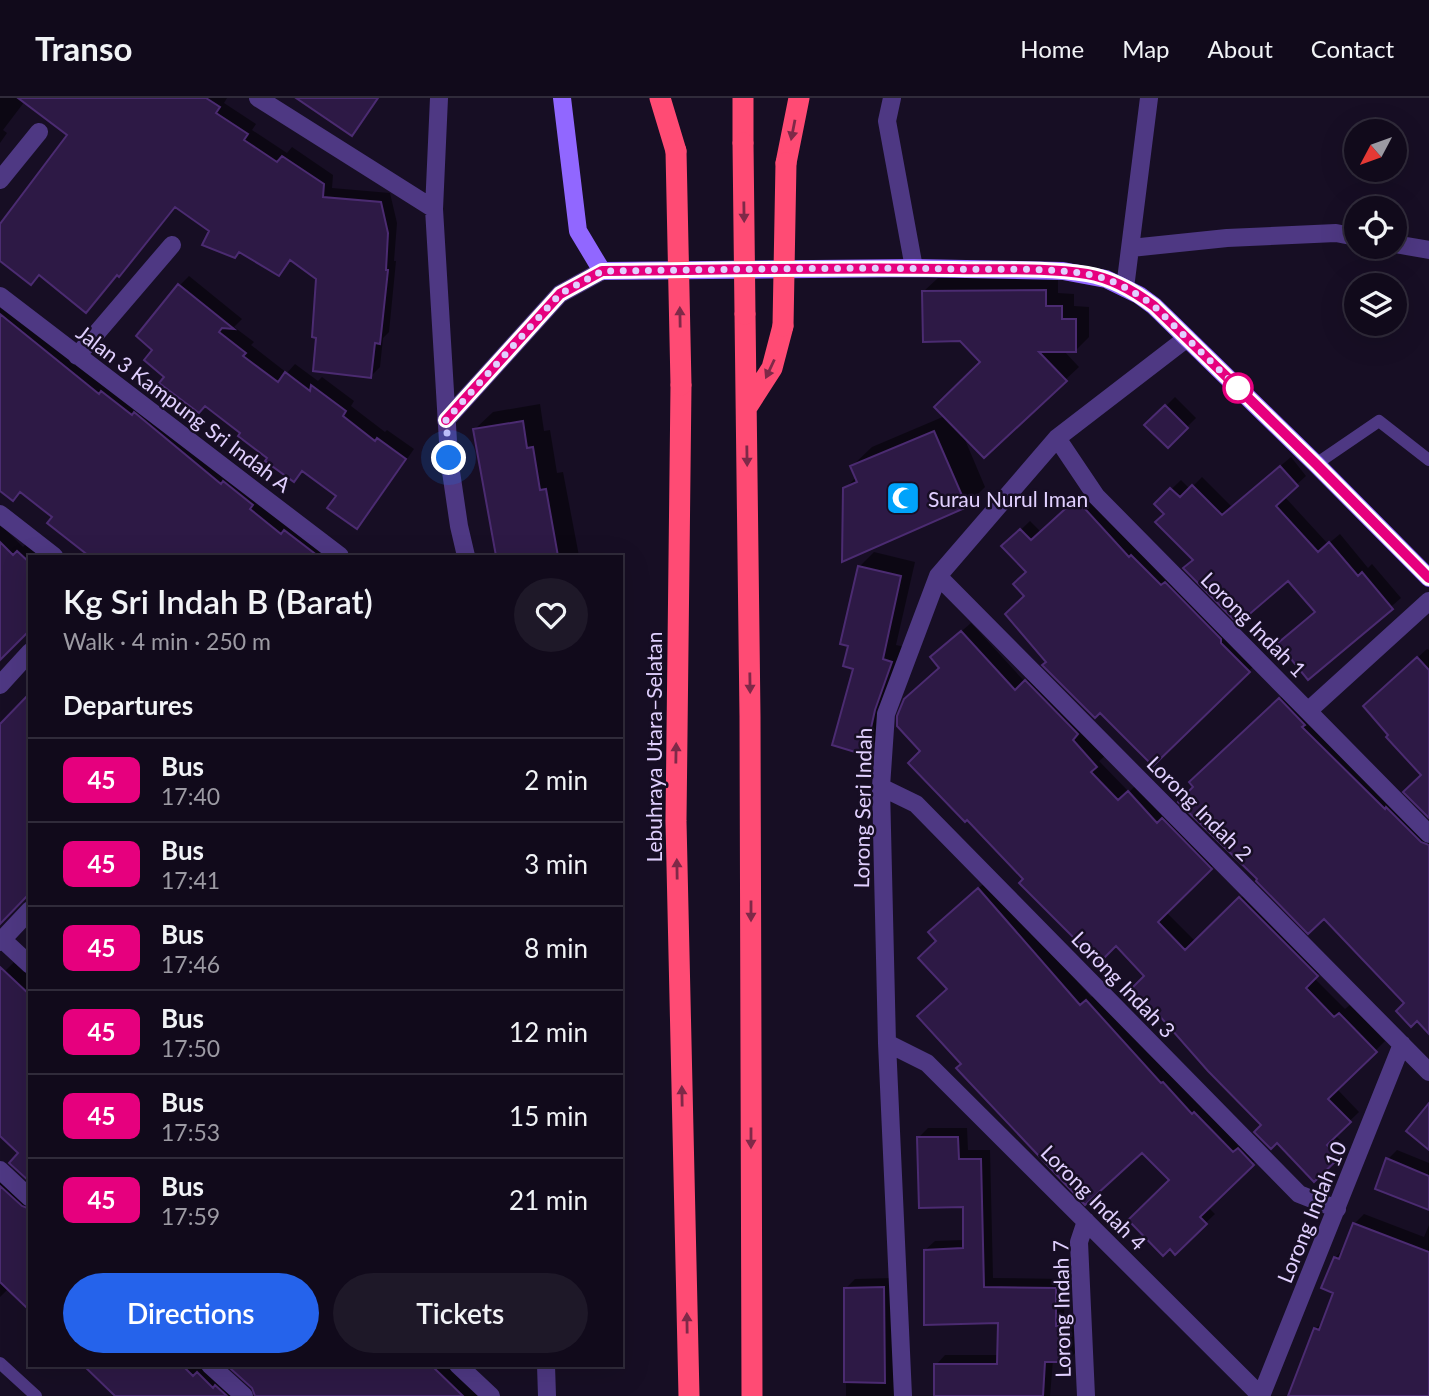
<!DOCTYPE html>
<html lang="en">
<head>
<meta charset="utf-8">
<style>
  body { margin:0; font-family:Lato,sans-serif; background:#1e1828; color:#f1f3f6; height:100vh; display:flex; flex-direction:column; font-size:26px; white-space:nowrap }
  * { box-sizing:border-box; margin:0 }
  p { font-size:23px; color:#9c9aa3 }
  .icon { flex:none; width:38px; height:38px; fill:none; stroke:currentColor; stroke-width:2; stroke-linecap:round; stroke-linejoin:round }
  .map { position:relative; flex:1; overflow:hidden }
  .side { position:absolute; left:28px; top:457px; width:595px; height:812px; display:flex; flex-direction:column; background:#110a1b; border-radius:0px; box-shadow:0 7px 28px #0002,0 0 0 2px #302b3a }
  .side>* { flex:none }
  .badge { padding:0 14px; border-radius:10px; font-size:24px; line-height:46px }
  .needle { width:46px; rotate:229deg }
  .buttons { position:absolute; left:1344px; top:21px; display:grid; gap:14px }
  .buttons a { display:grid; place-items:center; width:63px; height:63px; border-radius:50%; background:#110a1b; box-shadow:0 7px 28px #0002,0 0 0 2px #302b3a; font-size:35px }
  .you { position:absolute; width:35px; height:35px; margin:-18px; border:5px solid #fff; border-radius:50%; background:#1a73e8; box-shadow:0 0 0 10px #1a73e833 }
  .map>.badge { position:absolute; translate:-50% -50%; box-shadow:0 0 0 4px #fff }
  h2 { padding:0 35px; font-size:26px; line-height:63px }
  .round { display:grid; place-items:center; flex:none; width:74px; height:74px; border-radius:37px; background:#1e1828 }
  .overview { display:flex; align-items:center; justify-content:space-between; height:119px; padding:0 35px }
  h1 { font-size:33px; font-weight:600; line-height:52px }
  .action { display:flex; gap:14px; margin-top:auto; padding:14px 35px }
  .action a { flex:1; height:80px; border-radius:42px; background:#2563eb; color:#fff; font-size:28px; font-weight:600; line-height:80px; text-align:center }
  .action a+a { background:#1e1828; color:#f1f3f6 }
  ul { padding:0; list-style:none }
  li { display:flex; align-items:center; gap:21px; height:84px; padding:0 35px; border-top:2px solid #302b3a }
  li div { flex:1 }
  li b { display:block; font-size:26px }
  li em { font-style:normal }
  li .badge { min-width:77px; font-weight:700; text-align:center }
  header { display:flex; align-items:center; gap:42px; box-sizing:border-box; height:98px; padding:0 35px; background:#110a1b; border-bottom:2px solid #302b3a }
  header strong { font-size:33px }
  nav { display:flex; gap:38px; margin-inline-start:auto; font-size:24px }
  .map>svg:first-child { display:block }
  .shadow { fill:#0007 }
  .building { fill:#2d1945; stroke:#4b2b71; stroke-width:2 }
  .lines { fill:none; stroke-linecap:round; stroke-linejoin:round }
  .lane { stroke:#4e3883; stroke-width:12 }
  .street { stroke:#4e3883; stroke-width:18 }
  .secondary { stroke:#9167ff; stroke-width:18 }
  .highway { stroke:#ff4b74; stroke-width:21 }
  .highway-bridge { stroke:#ff4b74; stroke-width:21 }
  .oneway { fill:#7f2948 }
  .line-casing { stroke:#fff; stroke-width:16 }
  .line { stroke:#e6007e; stroke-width:10 }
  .walk { stroke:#e1d0ff; stroke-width:7; stroke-dasharray:0 12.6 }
  .stop-dot { fill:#fff; stroke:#e6007e; stroke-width:3.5 }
  .labels { text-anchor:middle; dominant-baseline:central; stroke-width:5; stroke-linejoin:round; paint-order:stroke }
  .street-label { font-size:21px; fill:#e1d0ff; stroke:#170e24 }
  .poi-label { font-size:21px; fill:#e1d0ff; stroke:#170e24; text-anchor:start }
</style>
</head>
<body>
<header>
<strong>Transo</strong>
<nav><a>Home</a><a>Map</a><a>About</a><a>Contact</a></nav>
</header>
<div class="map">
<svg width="1429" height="1298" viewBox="0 0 1429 1298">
  <rect width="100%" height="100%" fill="#170e24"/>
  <path class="shadow" d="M0 0H227L224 5 256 26 252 32 287 55 292 49 333 77 332 90 390 95 397 125 394 163H396L389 234 383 240 380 269 371 278 318 238V180L291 161 278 176 176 108 119 177 40 176 0 161V128L70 37 25 3 3 32 7 35 0 45Z
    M189 178 242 221 234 229 254 244 251 247 287 275 295 266 318 283 322 279 354 303 351 308 385 334 387 332 414 351 366 419 356 429 338 398 304 372 294 382 243 335 166 278 154 251 180 187Z
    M1058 179V195L1074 196V208L1089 209V239L1076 252H1063L1079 269 1065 282 963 337 985 389 966 408 845 391 857 378 852 368 872 349 945 318 982 264 924 193 938 180Z
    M0 195 338 458H92L50 425 54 419 21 393 13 401 0 391Z
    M1175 299 1196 320 1168 348 1147 327Z
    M540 306 544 333 550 332 557 375 563 374 579 458H498L475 331 493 314Z
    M1291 359 1306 378 1284 398 1328 446 1340 436 1368 470 1372 466 1401 500 1309 580 1316 514 1288 481 1185 470 1194 461 1166 416 1156 406 1181 382 1190 391 1202 379 1232 409Z
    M1086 393 1258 564 1153 666 1048 563 1026 498 1028 474 1004 448 1030 423 1041 434Z
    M0 426 23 449 27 445 42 458H30V529L0 559Z
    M874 454 915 464 896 547 905 549 879 640 864 655 855 570 850 546 860 468Z
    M971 525 1025 584 1036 574 1105 658 1099 663 1129 694 1138 685 1220 761 1166 814 1195 843 1250 791 1327 868 1314 880 1345 911 1350 907 1385 943 1337 991 1359 1014 1335 1037 1347 1049 1314 1081 1263 1027 1147 878 1116 846 1026 781 922 653 941 570 942 550Z
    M1427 551 1429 552V717L1423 677 1391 637 1374 599Z
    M1289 592 1429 733V933L1406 905 1196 689 1201 675Z
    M988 782 1091 899 1097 894 1262 1056 1208 1109 1215 1116 1175 1154 1171 1082 1143 1052 963 966 938 843 939 824Z
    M14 864 30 879V1083L21 1055 0 1036V878Z
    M928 1030H967L968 1052H990L993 1180 1065 1181 1064 1219H1077V1253L1067 1263 1053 1262 1050 1298H936V1267L945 1257H999L1000 1224 925 1152 935 1143 964 1142V1107L918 1040Z
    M1397 1052 1429 1065V1110L1388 1061Z
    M0 1077 30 1097V1211L9 1190 0 1199Z
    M1364 1116 1424 1139 1429 1127V1298H1290L1315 1231 1325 1222 1335 1194V1160L1345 1149 1354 1126Z
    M893 1180 894 1298H846V1190L855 1181Z
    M90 1267H200L248 1298H118Z
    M229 1267H448L482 1298H268L253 1289Z"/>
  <path class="building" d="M18 0H206L220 9 216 15 248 36 244 42 277 64 282 58 324 86 323 99 381 104 388 135 386 172H388L380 246 375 245 371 280 313 273 316 240 312 239 316 181 290 162 279 178 239 154 235 160 202 147 209 133 175 109 119 179 117 177 86 215 39 177 31 187 0 163V126L67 37Z
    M296 0H378L352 38Z
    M178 186 234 231 222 230 219 234 246 255 243 258 278 284 285 274 310 293 311 287 346 313 343 318 375 343 377 340 406 361 357 431 327 410 336 398 302 373 294 384 265 363 267 360 238 338 240 335 205 308 199 315 159 285 164 279 144 262 152 252 136 238Z
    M1046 192V208H1062V221H1076V254H1039L1067 283 984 360 934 309 980 264 960 243 923 244 922 193Z
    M0 216 99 296 101 293 132 317 134 314 221 386 223 383 253 407 250 411 281 436 284 432 318 458H89L47 425 52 419 20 394 13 403 0 393Z
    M1165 307 1188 330 1168 350 1144 327Z
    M523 323 527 350 533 349 540 392 546 391 558 458H496L473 331Z
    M934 333 967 409 842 464 843 390 857 384 850 368Z
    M1280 368 1298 388 1276 408 1318 454 1329 444 1358 478 1362 474 1393 511 1308 582 1278 545 1315 514 1288 483 1238 526 1183 470 1193 462 1155 424 1164 416 1154 406 1170 390 1180 399 1192 387 1222 417Z
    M1076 401 1129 459 1131 457 1161 487 1165 484 1221 541V545L1250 574 1153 668 1100 615 1095 620 1042 567 1046 564 1005 516 1024 498 1013 486 1026 474 1001 448 1020 431 1031 442Z
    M0 444 13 457 17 453 30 465V532L0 562Z
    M858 468 901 478 883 561 892 564 875 612 865 657 832 647 853 571 843 568 848 548 840 546Z
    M961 533 1015 592 1025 582 1078 636 1073 642 1097 669 1091 674 1118 702 1128 693 1157 725 1162 720 1212 771 1158 824 1185 852 1239 799 1318 878 1306 890 1334 919 1339 915 1377 954 1328 1001 1351 1024 1327 1047 1339 1060 1314 1084 1277 1045 1271 1051 1254 1034 1261 1027 1208 973 1157 915 1148 916 1127 895 1144 878 1116 848 1099 865 1019 785 1023 781 967 722 965 724 908 665 920 653 897 628V618L904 601 939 570 930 559Z
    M1417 559 1429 572V720L1403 694 1421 677 1386 639 1388 637 1363 608Z
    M30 595V795L0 826V626Z
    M1279 600 1305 627 1302 629 1385 711 1386 709 1421 744 1429 747V936L1417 923 1411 929 1396 913 1404 905 1324 821 1308 836 1256 783 1257 781 1178 704 1193 689 1189 684Z
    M978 790 1080 907 1086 902 1161 985 1163 984 1192 1016 1194 1014 1233 1054 1238 1050 1254 1067 1200 1119 1207 1126 1175 1157 1170 1151 1163 1158 1128 1122 1169 1082 1142 1055 1085 1107 956 970 961 966 917 918 947 891 918 860 936 843 928 834Z
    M0 869 30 897V1084L9 1065 18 1055 0 1038Z
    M1429 1005V1052L1406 1033Z
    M917 1039H958L959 1061H981L984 1189 1056 1190V1228H1068V1264H1045L1043 1298H934V1266H997L998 1225 924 1227V1152L963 1150V1109L919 1110Z
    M1386 1060 1429 1078V1112L1375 1091Z
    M0 1088 22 1108 30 1111V1213L0 1184Z
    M1353 1125 1429 1154V1298H1288L1314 1230 1319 1232 1333 1195 1321 1190 1334 1159 1339 1161Z
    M884 1189 885 1285 844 1284V1190Z
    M83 1267H182L193 1278 197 1274 213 1290 215 1287 227 1298H115Z
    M236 1267H431L463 1298H255L252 1290 231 1271Z"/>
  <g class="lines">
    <path class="lane" d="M1316 366 1379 323 1429 362
      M0 1265 36 1298"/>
    <path class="street" d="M258 0 434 111
      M439 0 434 111 449 360 459 428 466 458
      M892 0 887 23 914 170
      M0 82 39 34
      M1395 146 1429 152
      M1131 150 1227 140 1336 135 1356 139
      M1125 190 1149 0
      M0 198 340 458
      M77 258 172 147
      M446 322 560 196 602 173
      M1057 340 1096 398 1429 736
      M0 416 54 458
      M938 478 1429 974
      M0 587 30 554
      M1308 613 1429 503
      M881 689 916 706 1299 1096 1337 1111
      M2 841 30 867
      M0 844 30 812
      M887 945 927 965 1261 1298
      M0 1072 30 1100
      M210 1267 244 1298
      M458 1267 491 1298
      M546 1267 547 1298
      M903 1298 887 945 881 689 886 616 938 478 1057 340 1187 240
      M1086 1298 1079 1144 1086 1123
      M1261 1298 1402 946"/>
    <path class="secondary" d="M562 0 578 133 602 173 914 170 1063 173 1106 181 1139 197 1154 208 1316 366 1429 480"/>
    <path class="highway" d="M660 0 676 53
      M743 45V0
      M786 65 799 0
      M745 216 750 618 752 1298
      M681 287 676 723 689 1298
      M747 309 772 270 783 228"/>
    <path class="highway-bridge" d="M743 45 745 216
      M676 53 681 287
      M783 228 786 65"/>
  </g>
  <defs><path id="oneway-solid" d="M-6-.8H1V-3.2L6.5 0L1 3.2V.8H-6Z" transform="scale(1.75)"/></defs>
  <g class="oneway">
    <use href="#oneway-solid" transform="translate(793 32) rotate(101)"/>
    <use href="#oneway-solid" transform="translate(744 114) rotate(89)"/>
    <use href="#oneway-solid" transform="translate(680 219) rotate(-91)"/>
    <use href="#oneway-solid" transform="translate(770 271) rotate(115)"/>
    <use href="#oneway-solid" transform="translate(747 358) rotate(89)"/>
    <use href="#oneway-solid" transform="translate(750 585) rotate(89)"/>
    <use href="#oneway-solid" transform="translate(676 655) rotate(-89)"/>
    <use href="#oneway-solid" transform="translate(677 771) rotate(-91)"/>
    <use href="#oneway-solid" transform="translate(751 813) rotate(90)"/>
    <use href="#oneway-solid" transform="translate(682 998) rotate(-91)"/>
    <use href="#oneway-solid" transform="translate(751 1040) rotate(90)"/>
    <use href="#oneway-solid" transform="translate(687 1225) rotate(-91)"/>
  </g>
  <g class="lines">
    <g class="line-casing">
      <path id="line" d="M446 322 560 196 602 173C719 172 837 169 954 171 998 172 1044 169 1087 176 1111 180 1134 193 1154 208L1316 366 1429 480"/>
    </g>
    <use href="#line" class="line"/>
    <path class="walk" d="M449 360 446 322 560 196 602 173C719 172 837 169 954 171 998 172 1044 169 1087 176 1111 180 1134 193 1154 208L1238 290"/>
  </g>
  <defs>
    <g id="mosque-square" transform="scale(1.75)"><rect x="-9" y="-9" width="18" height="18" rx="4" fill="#00a3fb" stroke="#170e24"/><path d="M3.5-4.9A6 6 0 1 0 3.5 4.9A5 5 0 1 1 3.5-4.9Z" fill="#fff"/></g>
  </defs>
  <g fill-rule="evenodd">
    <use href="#mosque-square" x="903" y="400"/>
  </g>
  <circle class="stop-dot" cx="1238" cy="290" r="14"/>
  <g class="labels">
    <g class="street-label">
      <text transform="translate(184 310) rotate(37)">Jalan 3 Kampung Sri Indah A</text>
      <text transform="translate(1254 526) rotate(45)">Lorong Indah 1</text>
      <text transform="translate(653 649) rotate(-90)">Lebuhraya Utara–Selatan</text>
      <text transform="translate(862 710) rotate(-89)">Lorong Seri Indah</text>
      <text transform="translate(1200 710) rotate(45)">Lorong Indah 2</text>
      <text transform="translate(1124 886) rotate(46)">Lorong Indah 3</text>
      <text transform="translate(1094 1099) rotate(45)">Lorong Indah 4</text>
      <text transform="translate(1311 1114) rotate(-68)">Lorong Indah 10</text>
      <text transform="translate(1061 1211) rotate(-91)">Lorong Indah 7</text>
    </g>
    <g class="poi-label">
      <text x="928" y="400">Surau Nurul Iman</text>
    </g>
  </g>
</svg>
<div class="buttons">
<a><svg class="needle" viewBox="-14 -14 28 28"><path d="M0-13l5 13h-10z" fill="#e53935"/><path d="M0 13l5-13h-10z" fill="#9c9aa3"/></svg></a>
<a><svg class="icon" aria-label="locate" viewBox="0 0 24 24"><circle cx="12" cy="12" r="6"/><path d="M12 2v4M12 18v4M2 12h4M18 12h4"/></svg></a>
<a><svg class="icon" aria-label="layers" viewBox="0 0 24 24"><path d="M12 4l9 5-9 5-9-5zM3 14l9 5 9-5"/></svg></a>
</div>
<div class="you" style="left:449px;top:360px"></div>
<section class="side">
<div class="overview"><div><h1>Kg Sri Indah B (Barat)</h1><p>Walk · 4 min · 250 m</p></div><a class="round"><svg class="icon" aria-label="heart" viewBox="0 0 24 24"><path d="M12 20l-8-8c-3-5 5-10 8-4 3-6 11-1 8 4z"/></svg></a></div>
<h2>Departures</h2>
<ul>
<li><span class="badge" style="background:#e6007e;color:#fff">45</span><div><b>Bus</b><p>17:40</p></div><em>2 min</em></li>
<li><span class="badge" style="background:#e6007e;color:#fff">45</span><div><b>Bus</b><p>17:41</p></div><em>3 min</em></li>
<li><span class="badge" style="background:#e6007e;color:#fff">45</span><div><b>Bus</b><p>17:46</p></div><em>8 min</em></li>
<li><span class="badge" style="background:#e6007e;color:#fff">45</span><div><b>Bus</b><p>17:50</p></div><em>12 min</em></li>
<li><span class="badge" style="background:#e6007e;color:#fff">45</span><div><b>Bus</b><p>17:53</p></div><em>15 min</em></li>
<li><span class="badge" style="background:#e6007e;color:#fff">45</span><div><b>Bus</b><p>17:59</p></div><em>21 min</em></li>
</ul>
<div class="action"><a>Directions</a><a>Tickets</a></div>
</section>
</div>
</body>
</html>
